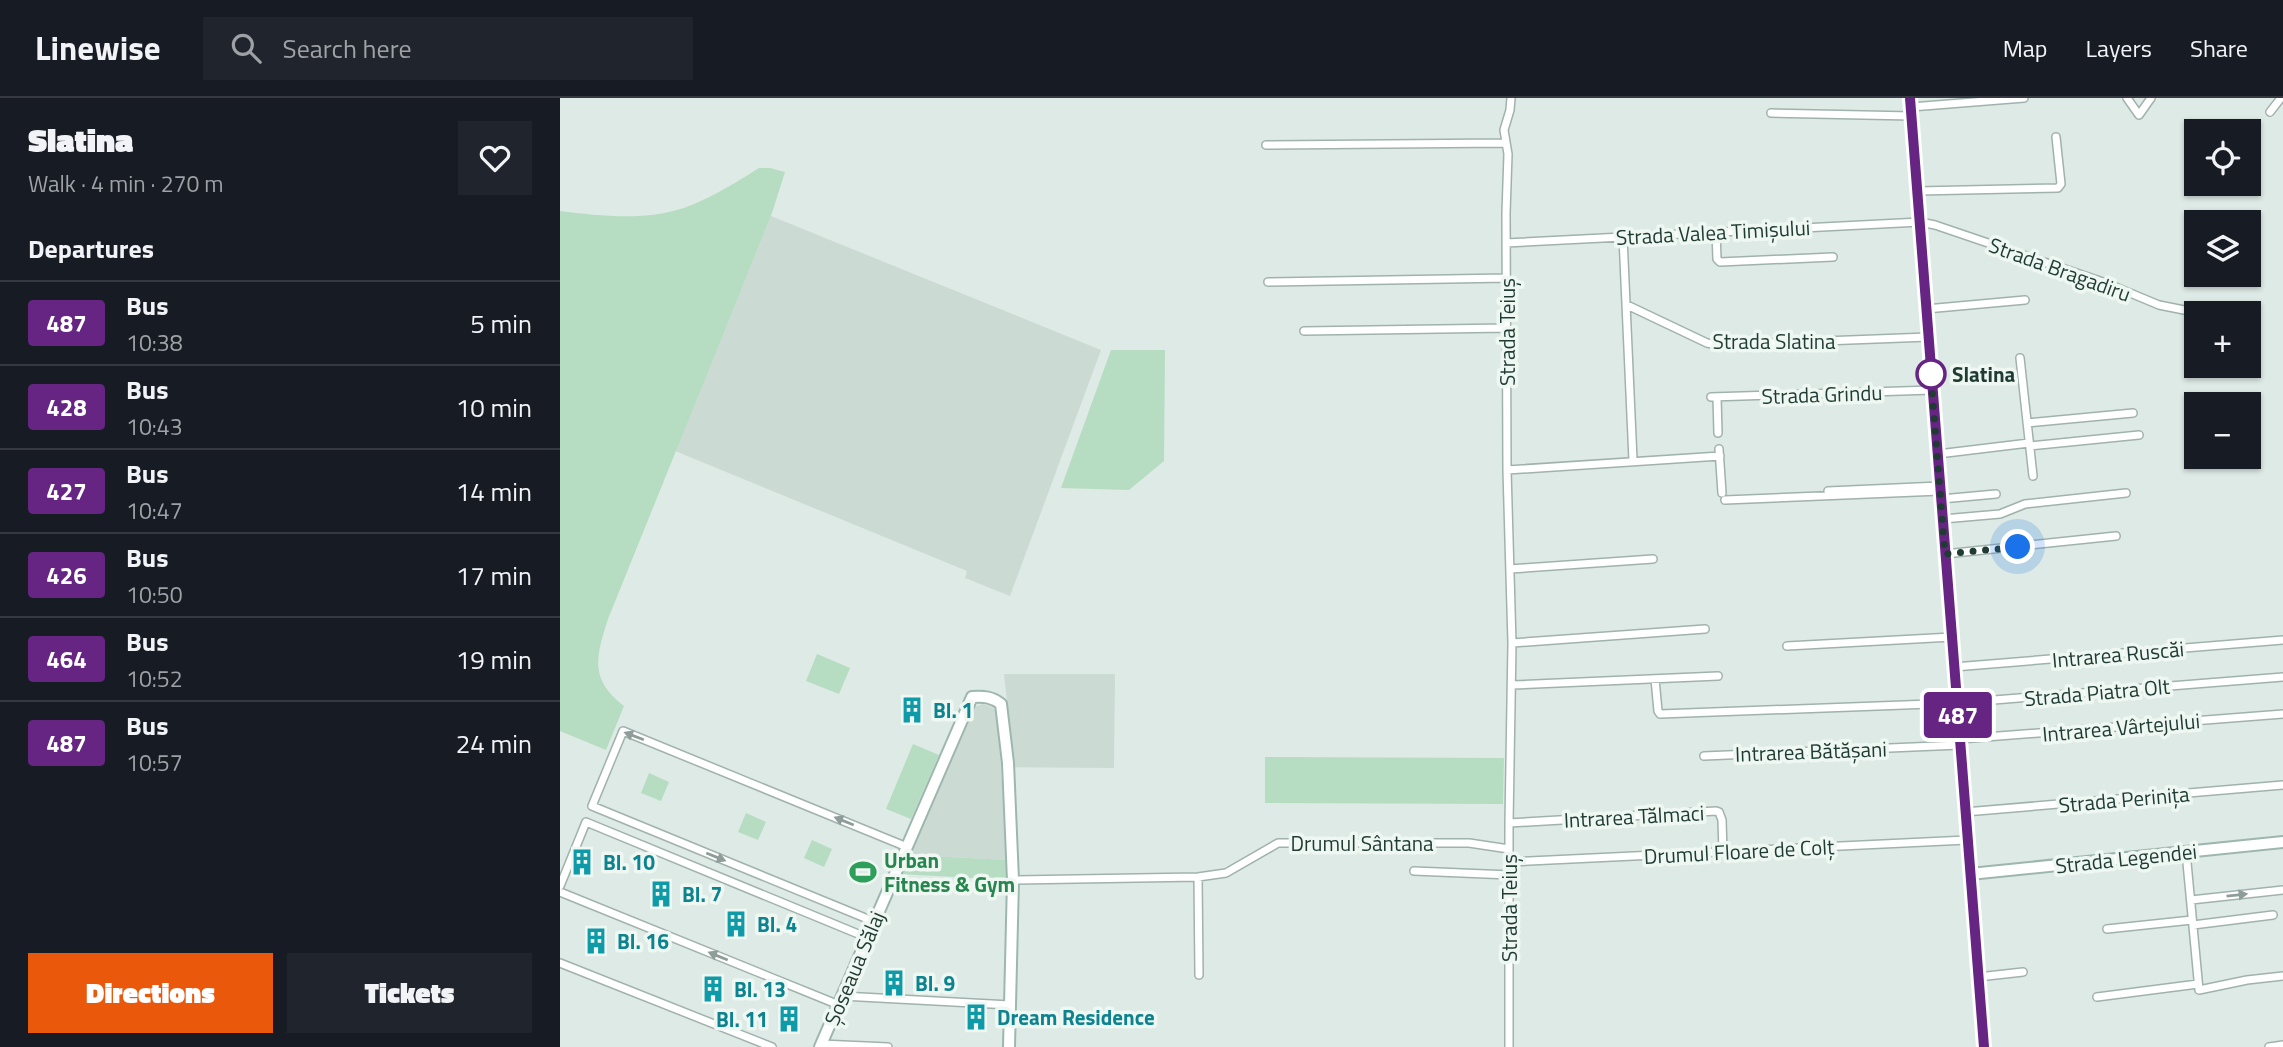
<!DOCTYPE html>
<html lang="en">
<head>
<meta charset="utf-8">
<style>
  body { margin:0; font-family:"Titillium Web",sans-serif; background:#20242c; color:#f1f3f6; height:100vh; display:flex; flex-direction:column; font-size:26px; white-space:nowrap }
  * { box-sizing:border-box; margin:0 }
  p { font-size:23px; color:#9ea1a6 }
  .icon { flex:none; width:38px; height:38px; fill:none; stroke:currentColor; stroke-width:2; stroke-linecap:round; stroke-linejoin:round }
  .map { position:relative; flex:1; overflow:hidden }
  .drawer { display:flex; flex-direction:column; background:#171b24; width:560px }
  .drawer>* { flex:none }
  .badge { padding:0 14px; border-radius:5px; font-size:24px; line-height:46px }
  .buttons { position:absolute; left:1624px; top:21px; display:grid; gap:14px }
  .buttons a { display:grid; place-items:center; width:77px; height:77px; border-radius:0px; background:#171b24; box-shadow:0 2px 5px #0004; font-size:35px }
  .you { position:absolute; width:35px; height:35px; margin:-18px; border:5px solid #fff; border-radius:50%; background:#1a73e8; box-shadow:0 0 0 10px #1a73e833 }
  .map>.badge { position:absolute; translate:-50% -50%; box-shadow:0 0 0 4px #fff }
  h2 { padding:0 28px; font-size:26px; line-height:63px }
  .round { display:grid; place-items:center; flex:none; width:74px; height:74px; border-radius:0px; background:#20242c }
  .overview { display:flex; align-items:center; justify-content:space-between; height:119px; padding:0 28px }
  h1 { font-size:33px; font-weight:800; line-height:52px }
  .action { display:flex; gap:14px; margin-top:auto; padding:14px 28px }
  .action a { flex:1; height:80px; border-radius:0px; background:#ea580c; color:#fff; font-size:28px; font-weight:800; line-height:80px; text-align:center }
  .action a+a { background:#20242c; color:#f1f3f6 }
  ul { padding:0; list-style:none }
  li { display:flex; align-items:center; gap:21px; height:84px; padding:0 28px; border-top:2px solid #363941 }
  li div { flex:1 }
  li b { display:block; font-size:26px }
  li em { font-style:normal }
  li .badge { min-width:77px; font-weight:700; text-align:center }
  header { display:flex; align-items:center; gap:42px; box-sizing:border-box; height:98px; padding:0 35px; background:#171b24; border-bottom:2px solid #363941 }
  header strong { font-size:33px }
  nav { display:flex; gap:38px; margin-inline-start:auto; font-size:24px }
  .search { width:490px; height:63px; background:#20242c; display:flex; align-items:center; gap:18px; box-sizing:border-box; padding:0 24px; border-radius:0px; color:#9ea1a6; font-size:26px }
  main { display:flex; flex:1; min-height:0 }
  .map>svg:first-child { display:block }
  .built { fill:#ccdad4 }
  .green { fill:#b6ddc1 }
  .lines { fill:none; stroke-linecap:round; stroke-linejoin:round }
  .street-casing { stroke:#a1b2ac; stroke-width:10 }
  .secondary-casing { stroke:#9db7ae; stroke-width:14 }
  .street { stroke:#fff; stroke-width:7 }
  .secondary { stroke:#fff; stroke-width:10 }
  .oneway { fill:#8f9d9a }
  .line-casing { stroke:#fff; stroke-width:16 }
  .line { stroke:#662483; stroke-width:10 }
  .walk { stroke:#1f3b34; stroke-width:7; stroke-dasharray:0 12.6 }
  .stop-dot { fill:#fff; stroke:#662483; stroke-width:3.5 }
  .labels { text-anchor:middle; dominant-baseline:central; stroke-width:7; stroke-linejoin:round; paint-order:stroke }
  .street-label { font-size:21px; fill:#1f3b34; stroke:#eff7f3 }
  .stop-label { font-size:21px; font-weight:bold; fill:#1f3b34; stroke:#eff7f3; text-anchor:start }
  .culture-label { font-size:21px; font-weight:bold; fill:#0d838f; stroke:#eff7f3; text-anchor:start }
  .leisure-label { font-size:21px; font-weight:bold; fill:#27864d; stroke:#eff7f3; text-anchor:start }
</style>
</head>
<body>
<header>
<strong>Linewise</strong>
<div class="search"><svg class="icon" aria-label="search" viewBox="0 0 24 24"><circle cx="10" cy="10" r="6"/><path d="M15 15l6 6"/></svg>Search here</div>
<nav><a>Map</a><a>Layers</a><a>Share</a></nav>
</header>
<main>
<section class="drawer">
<div class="overview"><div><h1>Slatina</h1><p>Walk · 4 min · 270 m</p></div><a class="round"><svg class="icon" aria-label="heart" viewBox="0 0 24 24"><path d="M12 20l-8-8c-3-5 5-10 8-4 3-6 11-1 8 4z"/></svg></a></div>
<h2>Departures</h2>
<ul>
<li><span class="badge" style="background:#662483;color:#fff">487</span><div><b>Bus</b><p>10:38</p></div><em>5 min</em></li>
<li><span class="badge" style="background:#662483;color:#fff">428</span><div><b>Bus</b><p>10:43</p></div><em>10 min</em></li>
<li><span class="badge" style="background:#662483;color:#fff">427</span><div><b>Bus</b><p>10:47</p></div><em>14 min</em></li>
<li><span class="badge" style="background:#662483;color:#fff">426</span><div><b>Bus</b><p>10:50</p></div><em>17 min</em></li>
<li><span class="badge" style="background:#662483;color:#fff">464</span><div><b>Bus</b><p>10:52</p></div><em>19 min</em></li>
<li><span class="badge" style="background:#662483;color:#fff">487</span><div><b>Bus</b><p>10:57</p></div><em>24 min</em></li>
</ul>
<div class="action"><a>Directions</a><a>Tickets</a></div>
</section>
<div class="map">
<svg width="1723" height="949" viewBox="0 0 1723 949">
  <rect width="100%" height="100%" fill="#deeae5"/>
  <path class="built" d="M211 118 541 252 450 498 405 480 407 473 115 353Z
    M444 576H555L554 670 441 669 447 762 348 757 414 609 423 606 432 609 436 613 448 612Z"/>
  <path class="green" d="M199 70H210L225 74 211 118 48 521C36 559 29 581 64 608L46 652 0 633V113C32 117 67 121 99 116 134 111 169 89 199 70Z
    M551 252H605L604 363 569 392 501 390Z
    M257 556 290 570 279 596 246 583Z
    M353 646 379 657 351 721 326 711Z
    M705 659 944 660 943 706 705 705Z
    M89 675 109 684 101 703 81 695Z
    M186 715 206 724 198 742 178 734Z
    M252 742 272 751 264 769 244 760Z
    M348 757 447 762 448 782 340 776Z"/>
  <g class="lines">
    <g class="street-casing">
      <path id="street" d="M1567 0 1579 17 1591 0
        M1351 9 1464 0
        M1710 14 1721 0
        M1211 15 1352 18
        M706 47 946 45
        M1358 93 1498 90 1501 86 1496 39
        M1156 133 1157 161 1160 164 1273 159
        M1063 139 1073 362
        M946 145 1360 124 1375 127 1546 185 1599 207 1639 215
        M708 184 947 180
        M1067 207 1147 245 1157 247 1368 239
        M1366 211 1465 202
        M744 233 947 230
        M1460 260 1473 378
        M1151 299 1372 292
        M1157 299 1158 335
        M1467 325 1573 315
        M1470 348 1579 337
        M1159 351 1162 395
        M1378 356 1469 345
        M947 372 1160 358
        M1268 393 1380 388
        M1381 401 1436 396
        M1165 402 1380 393
        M1383 421 1440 416 1465 406 1566 395
        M1385 456 1556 438
        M950 471 1093 461
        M952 545 1145 531
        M1227 548 1392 539
        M1394 569 1723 542
        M1095 581 1098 613 1100 616 1397 605 1723 579
        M952 587 1158 578
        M1400 641 1723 616
        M1144 658 1400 647
        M1405 714 1723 687
        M949 725 1156 713 1159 714 1162 722 1163 754
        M1626 754 1639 892 1687 882 1723 878
        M950 764 1407 742
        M854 773 950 777
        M638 779 639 877
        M453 782 638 779 666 775 718 745H909L949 751
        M0 788 26 724 308 840
        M0 794 279 907
        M1631 802 1723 792
        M315 824 32 708 63 633 347 749
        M1633 827 1713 817
        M1547 831 1632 822
        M0 865 212 949
        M1418 879 1463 874
        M282 898 450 907
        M1537 899 1638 886
        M261 946 328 949
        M949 949V725L952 545 947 372 946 115 948 56 944 32 950 12 951 0
        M1709 949 1723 947"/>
    </g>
    <g class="secondary-casing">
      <path id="secondary" d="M1350 0 1424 949
        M1410 776 1723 744
        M260 949 412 599C424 598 432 599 441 606L448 665 453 782 449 949"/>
    </g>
    <use href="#street" class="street"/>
    <use href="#secondary" class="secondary"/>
  </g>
  <defs><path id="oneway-solid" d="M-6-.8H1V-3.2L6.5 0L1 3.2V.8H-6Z" transform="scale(1.75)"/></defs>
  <g class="oneway">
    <use href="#oneway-solid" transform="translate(74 638) rotate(-159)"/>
    <use href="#oneway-solid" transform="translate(284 723) rotate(-158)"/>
    <use href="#oneway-solid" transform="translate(156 759) rotate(22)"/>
    <use href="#oneway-solid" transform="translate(1677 797) rotate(-6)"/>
    <use href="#oneway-solid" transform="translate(158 858) rotate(-158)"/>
  </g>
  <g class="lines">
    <g class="line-casing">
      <path id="line" d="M1350 0 1424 949"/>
    </g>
    <use href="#line" class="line"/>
    <path class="walk" d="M1371 276 1370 267 1385 456 1458 449"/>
  </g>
  <defs>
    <g id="building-bare" transform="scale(2.1)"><path d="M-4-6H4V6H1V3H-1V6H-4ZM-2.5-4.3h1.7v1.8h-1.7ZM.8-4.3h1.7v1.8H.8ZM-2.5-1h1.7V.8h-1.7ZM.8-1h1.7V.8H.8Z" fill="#0f9aa8" stroke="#eff7f3" stroke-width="2.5" paint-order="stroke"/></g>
    <g id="stadium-bare" transform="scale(2.1)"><path d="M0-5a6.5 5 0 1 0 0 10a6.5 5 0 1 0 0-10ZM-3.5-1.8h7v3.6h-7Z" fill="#2e9e5b" stroke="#eff7f3" stroke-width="2.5" paint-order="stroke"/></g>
  </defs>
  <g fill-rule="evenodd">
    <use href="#building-bare" x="352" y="612"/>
    <use href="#building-bare" x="22" y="764"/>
    <use href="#stadium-bare" x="303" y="774"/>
    <use href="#building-bare" x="101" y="796"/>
    <use href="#building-bare" x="176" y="826"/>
    <use href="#building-bare" x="36" y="843"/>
    <use href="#building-bare" x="334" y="885"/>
    <use href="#building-bare" x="153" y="891"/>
    <use href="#building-bare" x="416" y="919"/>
    <use href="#building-bare" x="229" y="921"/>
  </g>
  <circle class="stop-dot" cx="1371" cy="276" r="14"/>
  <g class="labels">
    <g class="street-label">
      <text transform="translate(1153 134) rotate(-3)">Strada Valea Timișului</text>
      <text transform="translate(1500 171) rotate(20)">Strada Bragadiru</text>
      <text transform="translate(947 234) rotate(-90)">Strada Teiuș</text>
      <text x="1214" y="243">Strada Slatina</text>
      <text transform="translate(1262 296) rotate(-2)">Strada Grindu</text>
      <text transform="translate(1558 556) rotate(-5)">Intrarea Ruscăi</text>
      <text transform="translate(1537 594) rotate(-5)">Strada Piatra Olt</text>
      <text transform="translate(1561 629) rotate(-5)">Intrarea Vârtejului</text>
      <text transform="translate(1251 653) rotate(-2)">Intrarea Bătășani</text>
      <text transform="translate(1564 701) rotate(-5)">Strada Perinița</text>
      <text transform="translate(1074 718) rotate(-3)">Intrarea Tălmaci</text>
      <text x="802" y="745">Drumul Sântana</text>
      <text transform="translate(1179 753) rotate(-3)">Drumul Floare de Colț</text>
      <text transform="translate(1566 760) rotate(-6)">Strada Legendei</text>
      <text transform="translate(949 810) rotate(-90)">Strada Teiuș</text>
      <text transform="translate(294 870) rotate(-67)">Șoseaua Sălaj</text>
    </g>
    <g class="stop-label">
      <text x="1392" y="276">Slatina</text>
    </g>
    <g class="culture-label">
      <text x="373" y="612">Bl. 1</text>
      <text x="43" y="764">Bl. 10</text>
      <text x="122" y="796">Bl. 7</text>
      <text x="197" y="826">Bl. 4</text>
      <text x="57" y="843">Bl. 16</text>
      <text x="355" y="885">Bl. 9</text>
      <text x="174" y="891">Bl. 13</text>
      <text x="437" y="919">Dream Residence</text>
      <text x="208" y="921" text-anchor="end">Bl. 11</text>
    </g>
    <g class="leisure-label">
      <text x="324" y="762">Urban<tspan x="324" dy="24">Fitness &amp; Gym</tspan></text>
    </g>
  </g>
</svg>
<div class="buttons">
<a><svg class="icon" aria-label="locate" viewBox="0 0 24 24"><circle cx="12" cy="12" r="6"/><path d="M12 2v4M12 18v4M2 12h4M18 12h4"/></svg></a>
<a><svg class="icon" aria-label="layers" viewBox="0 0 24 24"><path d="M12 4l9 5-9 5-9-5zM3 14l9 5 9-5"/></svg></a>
<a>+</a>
<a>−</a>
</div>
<div class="you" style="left:1458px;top:449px"></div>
<b class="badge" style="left:1398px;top:617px;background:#662483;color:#fff">487</b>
</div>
</main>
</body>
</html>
